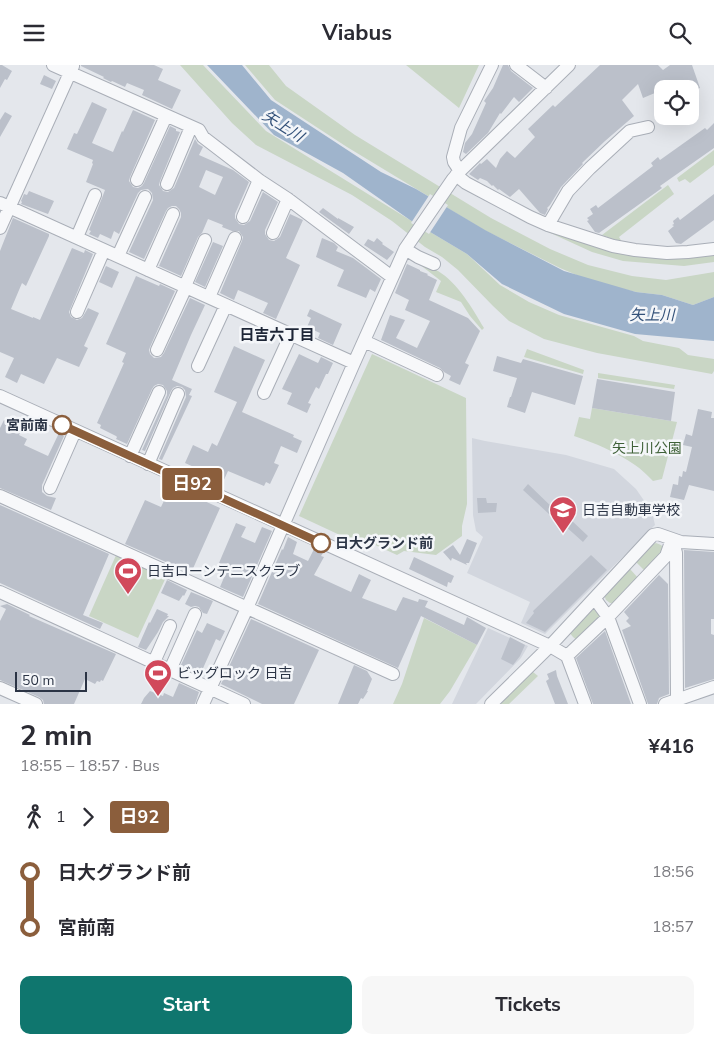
<!DOCTYPE html>
<html lang="en">
<head>
<meta charset="utf-8">
<style>
  body { margin:0; font-family:"Nunito Sans","Noto Sans JP",sans-serif; background:#f7f7f7; color:#2b2b33; height:100vh; display:flex; flex-direction:column; font-size:19px; white-space:nowrap }
  * { box-sizing:border-box; margin:0 }
  p { font-size:16px; color:#7c7c81 }
  .icon { flex:none; width:28px; height:28px; fill:none; stroke:currentColor; stroke-width:2; stroke-linecap:round; stroke-linejoin:round }
  .map { position:relative; height:639px; overflow:hidden }
  .side { display:flex; flex-direction:column; background:#fff; flex:1 }
  .side>* { flex:none }
  .badge { padding:0 10px; border-radius:4px; font-size:18px; line-height:32px }
  .buttons { position:absolute; left:654px; top:15px; display:grid; gap:10px }
  .buttons a { display:grid; place-items:center; width:45px; height:45px; border-radius:10px; background:#fff; box-shadow:0 5px 20px #0002; font-size:25px }
  .scale { position:absolute; left:15px; bottom:12px; width:72px; box-sizing:border-box; padding-left:5px; border:2px solid #2b3445; border-top:0; font-size:14px; line-height:18px; white-space:nowrap; color:#2b3445; -webkit-text-stroke:4px #f4f6f9; paint-order:stroke }
  .map>.badge { position:absolute; translate:-50% -50%; box-shadow:0 0 0 2px #fff }
  .legs { display:flex; align-items:center; gap:8px; height:55px; padding:0 20px; font-size:16px }
  .legs p { margin-inline-start:auto }
  .summary { display:flex; align-items:center; justify-content:space-between; height:85px; padding:0 20px }
  h1 { font-size:28px; font-weight:700; line-height:38px }
  .button { display:flex; gap:10px; margin-top:auto; padding:10px 20px }
  .button a { flex:1; height:58px; border-radius:10px; background:#0f766e; color:#fff; font-size:20px; font-weight:700; line-height:58px; text-align:center }
  .button a+a { background:#f7f7f7; color:#2b2b33 }
  ul { padding:0 20px; list-style:none }
  li { display:flex; align-items:center; gap:18px; height:55px; font-size:19px }
  li i { display:grid; place-items:center; width:8px; height:100%; margin:0 6px; background:currentColor }
  li i::after { content:''; width:12px; height:12px; margin:-6px; border:4px solid; border-radius:50%; background:#fff }
  li p { margin-inline-start:auto }
  li:first-child i { background:linear-gradient(#0000 50%,currentColor 0) }
  li:last-child i { background:linear-gradient(currentColor 50%,#0000 0) }
  header { display:flex; justify-content:space-between; align-items:center; height:65px; padding:0 20px; background:#fff; font-size:22px; font-weight:700 }
  .map>svg:first-child { display:block }
  .built { fill:#d2d6de }
  .green { fill:#c9d6c5 }
  .water { fill:#9fb4cc }
  .pier { fill:#e4e7ec }
  .building { fill:#bbc0ca; fill-rule:evenodd }
  .lines { fill:none; stroke-linecap:round; stroke-linejoin:round }
  .minor-casing { stroke:#a9aeb7; stroke-width:14 }
  .minor { stroke:#f7f8fa; stroke-width:12 }
  .line-1-casing { stroke:#fff; stroke-width:11 }
  .line-1 { stroke:#8b5e3c; stroke-width:8 }
  .stop-1-dot { fill:#fff; stroke:#8b5e3c; stroke-width:2.5 }
  .labels { text-anchor:middle; dominant-baseline:central; stroke-width:5; stroke-linejoin:round; paint-order:stroke }
  .stop-label { font-size:14px; font-weight:bold; fill:#2b3445; stroke:#f4f6f9; text-anchor:end }
  .park-label { font-size:14px; fill:#3f6138; stroke:#f4f6f9 }
  .poi-label { font-size:14px; fill:#2b3445; stroke:#f4f6f9; text-anchor:start }
  .water-label { font-size:15px; font-style:italic; fill:#34527a; stroke:#f4f6f9 }
  .neighbourhood-label { font-size:15px; font-weight:bold; fill:#1d2536; stroke:#f4f6f9 }
</style>
</head>
<body>
<header><svg class="icon" aria-label="menu" viewBox="0 0 24 24"><path d="M4 6h16M4 12h16M4 18h16"/></svg>Viabus<svg class="icon" aria-label="search" viewBox="0 0 24 24"><circle cx="10" cy="10" r="6"/><path d="M15 15l6 6"/></svg></header>
<div class="map">
<svg width="714" height="639" viewBox="0 0 714 639">
  <rect width="100%" height="100%" fill="#e4e7ec"/>
  <path class="built" d="M472 373 485 376 566 390 614 404 636 424 652 447 655 460 545 569 521 558 530 537 467 508 483 472 476 466 473 450Z
    M488 563 528 581 521 593 476 639H452Z"/>
  <path class="green" d="M180 0H203L266 66 410 155 467 189 500 220 529 237 559 250 634 271 643 276 679 283 688 290 714 294V306L712 309 597 288 544 274 509 256 493 241 458 205 442 192 425 182 392 156 352 130 256 80 232 58Z
    M245 0H269L286 21 355 70 491 153 550 184 588 200 632 211 666 215 714 207V232L693 240 662 230 636 227 593 217 560 203 484 165 347 82 275 35Z
    M406 0H479L459 43Z
    M714 85V100L690 118 685 114 679 117 677 113Z
    M668 120 674 129 619 172 622 177 602 170Z
    M545 164 589 178 714 189V197L684 201 623 196 592 187 544 165Z
    M419 199C425 201 433 203 438 206 458 218 472 243 484 263L482 265 470 251 461 237 436 227 441 216Z
    M527 284 584 305 583 309 524 292Z
    M372 289 466 333 467 439 462 461V471L436 490 404 486 397 490 373 479 357 478 299 451Z
    M598 308 675 320 674 324 598 313Z
    M592 343 677 357 662 414 653 416C647 410 641 404 635 400 616 387 595 378 574 371L579 352 590 354Z
    M656 478 661 480 664 483 663 489 645 506 636 497 652 480Z
    M117 488 167 510 138 573 89 551Z
    M630 504 639 514 615 538H610L606 535 604 530 606 526Z
    M592 544 597 545 600 549 598 556 578 576 573 572 569 567Z
    M424 553 477 580 450 626 440 639H393L402 619Z
    M533 607 538 611 509 639H498Z"/>
  <path class="water" d="M207 0H242L271 35 381 107 416 124 485 165 564 206 636 227 662 230 693 240 714 232V276L635 269 564 249 502 219 467 189 410 155 343 108 274 70Z"/>
  <path class="pier" d="M430 129 448 140 429 169 411 158Z"/>
  <path class="building" d="M0 0H2L12 6 7 15 5 14 0 23Z
    M81 0H154L163 4 158 15 181 25 172 44 142 30 144 25 127 18 125 22 112 16 111 17 103 13 104 12 81 1Z
    M503 0H508L511 6 533 23 519 37 514 32 501 49 500 48 488 68 466 89 463 87 465 78 472 69 486 38 484 36 493 23Z
    M600 0H658L663 5 670 0H692L700 23 690 27V24H662V25L643 33 638 19 622 35 634 51 605 76 582 98 583 99 561 122 550 140 547 143 548 144 545 150 540 148 519 124 510 132 499 124 498 125 493 120 492 121 487 116 480 113 478 115 469 109 480 98 481 99 487 94 496 103 500 94 507 86 515 93 535 72 528 64 553 40 555 42Z
    M44 10 56 16 52 24 40 19Z
    M92 37 107 44 92 78 113 87 122 66 123 67 133 45 155 55 130 112 129 116 133 122 138 123 142 121 144 118 170 61 176 64V66L180 67 160 116 159 120 163 126 168 127 174 123 195 74 198 79 203 82 199 90 233 105 249 117 235 149V153L239 159 244 160 250 156 263 127 278 137 265 165V169L269 175 274 176 280 172 290 149 303 155 286 193 300 200 276 254 263 248 268 238 238 225 234 235 220 228 242 176 243 172 239 166H232L222 162 223 160 208 154 202 168 198 172 181 211 159 201 181 152V148L179 144 176 141H172L168 143 166 146 144 194 129 187 153 135 152 128 148 124 141 125 138 128 119 169 114 166 111 174 100 169 98 173 89 169 91 166 89 165 102 133 105 125 86 117 93 99 92 98 93 95 67 84 74 68 77 69ZM206 105 223 112 215 130 199 122Z
    M5 47 12 51 0 72V55Z
    M714 58V83L660 121 662 123 599 168 595 167 587 156 589 155 587 153 593 149 590 144 596 140 598 143 653 101 651 98 658 92 660 95 705 63 707 65Z
    M29 126 54 136 48 149 21 139 22 137 21 136 24 129 27 130Z
    M714 129V155L681 179 676 178 668 166 674 161 672 160 674 159 673 156 678 152 680 155Z
    M323 143 338 154V153L354 162 349 169 319 147Z
    M13 153 49 169V171L26 221 22 218 11 244 33 253V252L40 255 72 183 84 188 85 185 93 189 69 247 71 252 77 255 82 253 88 243 99 248 84 281 88 283 79 302 57 293 44 319 21 309 17 318 5 312 14 293 0 287V186Z
    M322 173 334 178 338 182 336 186 353 193 381 214 375 227 370 224 366 233 337 221 344 205 316 192Z
    M377 173 383 178 382 179 394 187 387 195 364 180 368 174 374 177Z
    M213 177 223 181 205 222 195 217Z
    M407 199 420 205V206L428 209 427 210 437 215 429 235 468 253 480 266 465 298 469 300 460 320 449 315 451 311 444 307 440 303 381 275 390 250 405 255 396 273 417 283 430 256 405 245 409 235 395 228Z
    M106 201 119 207 112 223 99 217Z
    M136 211 159 221 160 219 175 226 150 282 149 285 150 289 154 293 161 292 164 288 190 233 205 240 191 270 172 315 192 324 189 330 192 331 162 395 159 394 186 332 185 325 182 322 177 321 173 323 171 326 145 386 142 385 167 330V326L163 320 158 319 154 321 152 324 127 379 116 374 117 372 116 371 100 363 101 360 97 358 124 298 122 297 126 288 106 279Z
    M310 244 342 259 333 280 318 273 320 268 307 262 311 253 307 251Z
    M234 281 265 295 242 347 294 370 293 372 302 376 297 388 281 381 274 398 279 400 270 419 266 417 264 421 228 406 222 419 204 411 205 407 185 398 193 380 208 387 212 378 217 381 237 337 214 327Z
    M299 289 318 298 321 292 333 298 328 309H326L319 324 316 322 308 338 311 339 307 348 287 339 292 328 282 324Z
    M497 291 521 298 523 294 583 311 575 340 532 327 525 348 507 342 510 332H511L517 313 493 306Z
    M597 314 675 327 671 356 592 343Z
    M698 344 712 347 711 353H714V426L689 420 684 435 670 432 673 419 678 420 679 411 682 412 683 406 686 407 692 382 683 380 686 369 692 371Z
    M4 355 22 363 19 370 27 374 24 380 48 391 59 368 64 371 42 420V427L47 431 56 433 51 445 0 423V363Z
    M528 419 555 445 550 450 523 425Z
    M171 421 220 443 191 508 125 479 145 435 161 442Z
    M477 433H486L487 438H497L496 447 478 448Z
    M0 440 109 489 83 550 103 558 100 564 0 518Z
    M570 454 588 471 583 477 564 460Z
    M236 458 246 462 241 472 255 478 262 462 272 466 243 532 220 522 228 503 219 498Z
    M288 472 297 477 293 489 308 496 314 484 323 488 321 491 324 492 314 510 351 527 359 509 371 515 362 533 396 546 403 532 418 537 419 534 428 536 425 542 464 560 467 552 486 563 477 580 421 551 409 578 398 603 258 539 282 484 283 485Z
    M467 474 477 478 469 498H466L467 500 452 493 451 496 443 487 453 480 460 490Z
    M684 485 714 487V554H711V569L714 570V614L685 623Z
    M591 490 607 505 545 567 526 558 534 548 533 546Z
    M414 492 454 511 451 518 448 517 447 522 409 504Z
    M659 510 668 519 669 629 659 633 657 639H648L622 565 631 561 626 556 629 553 624 547Z
    M167 515 187 525 184 531 183 530 179 536 161 528Z
    M191 527 213 536 207 549 203 548 199 542 195 541 191 542 185 539Z
    M7 539 30 550 29 551 116 589 103 616 101 615 100 617 97 616 95 619 85 614 74 639H44L43 635 39 632 0 615V556L6 544 0 541Z
    M157 544 168 549 167 551H169L163 557 158 567 146 585 138 582 149 557 150 558Z
    M251 554 319 585 294 639H262L221 619Z
    M207 558 225 566 220 576 216 574 200 610 181 600 197 565 202 568Z
    M605 566 631 639H593L576 593Z
    M510 572 525 580 520 591 513 600 501 594Z
    M354 600 367 606 372 614 367 626H368L363 634 361 633 358 639H338Z
    M556 605 557 611 568 639H555L546 616 549 614 547 609Z
    M179 618 199 627 195 639H141L144 633 150 626 163 631 164 628 173 632Z"/>
  <g class="lines">
    <g class="minor-casing">
      <path id="minor" d="M53 0 199 65 203 72 259 115 288 134 392 212
        M516 0 546 23
        M460 106 454 97 453 92 461 63 492 0
        M456 110 466 118 530 152 548 160 613 181 635 185 667 188 688 187 714 184
        M137 115 166 51
        M167 119 191 62
        M0 138 354 298
        M243 152 259 115
        M548 160 568 126 590 103 630 66 648 62
        M0 163 73 1
        M273 168 288 134
        M77 172 95 130
        M405 184 418 192 434 199
        M118 191 145 132
        M148 205 173 149
        M185 221 205 175
        M209 232 235 173
        M77 247 104 185
        M364 276 437 310
        M157 285 186 222
        M198 301 226 240
        M264 328 291 269
        M0 331 550 581 567 591 585 639
        M130 391 159 327
        M148 399 178 329
        M50 423 75 366
        M0 431 393 609
        M672 474 676 488 677 634
        M0 527 244 639
        M595 534 608 552 640 639
        M567 591 608 552 666 491 672 474
        M154 597 170 561
        M170 605 195 549
        M0 623 36 639
        M203 639 247 543 354 298 405 184 453 114 460 106 569 0
        M491 639 550 581 653 470 658 469 681 477 714 479
        M665 639 714 622"/>
    </g>
    <use href="#minor" class="minor"/>
  </g>
  <g class="lines">
    <g class="line-1-casing">
      <path id="line-1" d="M62 360 321 478"/>
    </g>
    <use href="#line-1" class="line-1"/>
  </g>
  <defs>
    <g id="school-pin" transform="scale(1.4375)"><path d="M0 17L-7.5 6A9.5 9.5 0 1 1 7.5 6Z" fill="#d1495b" stroke="#f4f6f9"/><path d="M0-5L7-2L0 1L-7-2ZM-4 1L0 2.5L4 1V4Q0 6-4 4Z" fill="#fff"/></g>
    <g id="stadium-pin" transform="scale(1.4375)"><path d="M0 17L-7.5 6A9.5 9.5 0 1 1 7.5 6Z" fill="#d1495b" stroke="#f4f6f9"/><path d="M0-5a6.5 5 0 1 0 0 10a6.5 5 0 1 0 0-10ZM-3.5-1.8h7v3.6h-7Z" fill="#fff"/></g>
  </defs>
  <g fill-rule="evenodd">
    <use href="#school-pin" x="563" y="445"/>
    <use href="#stadium-pin" x="128" y="506"/>
    <use href="#stadium-pin" x="158" y="608"/>
  </g>
  <g class="stop-1-dot">
    <circle cx="62" cy="360" r="9"/>
    <circle cx="321" cy="478" r="9"/>
  </g>
  <g class="labels">
    <g class="stop-label">
      <text x="48" y="360">宮前南</text>
      <text x="335" y="478" text-anchor="start">日大グランド前</text>
    </g>
    <g class="park-label">
      <text x="647" y="383">矢上川公園</text>
    </g>
    <g class="poi-label">
      <text x="582" y="445">日吉自動車学校</text>
      <text x="147" y="506">日吉ローンテニスクラブ</text>
      <text x="177" y="608">ビッグロック 日吉</text>
    </g>
    <g class="water-label">
      <text transform="translate(283 61) rotate(32)">矢上川</text>
      <text x="652" y="250">矢上川</text>
    </g>
    <g class="neighbourhood-label">
      <text x="277" y="270">日吉六丁目</text>
    </g>
  </g>
</svg>
<div class="buttons">
<a><svg class="icon" aria-label="locate" viewBox="0 0 24 24"><circle cx="12" cy="12" r="6"/><path d="M12 2v4M12 18v4M2 12h4M18 12h4"/></svg></a>
</div>
<div class="scale">50 m</div>
<b class="badge" style="left:192px;top:419px;background:#8b5e3c;color:#fff">日92</b>
</div>
<section class="side">
<div class="summary"><div><h1>2 min</h1><p>18:55 – 18:57 · Bus</p></div><b>¥416</b></div>
<div class="legs"><svg class="icon" aria-label="walk" viewBox="0 0 24 24"><circle cx="13" cy="4" r="2"/><path d="M13 8l-2 6 4 7M11 14l-3 7M7 12l3-4h3l4 4"/></svg>1<svg class="icon" aria-label="forward" viewBox="0 0 24 24"><path d="M9 5l7 7-7 7"/></svg><b class="badge" style="background:#8b5e3c;color:#fff">日92</b></div>
<ul>
<li><i style="color:#8b5e3c"></i><b>日大グランド前</b><p>18:56</p></li>
<li><i style="color:#8b5e3c"></i><b>宮前南</b><p>18:57</p></li>
</ul>
<div class="button"><a>Start</a><a>Tickets</a></div>
</section>
</body>
</html>
